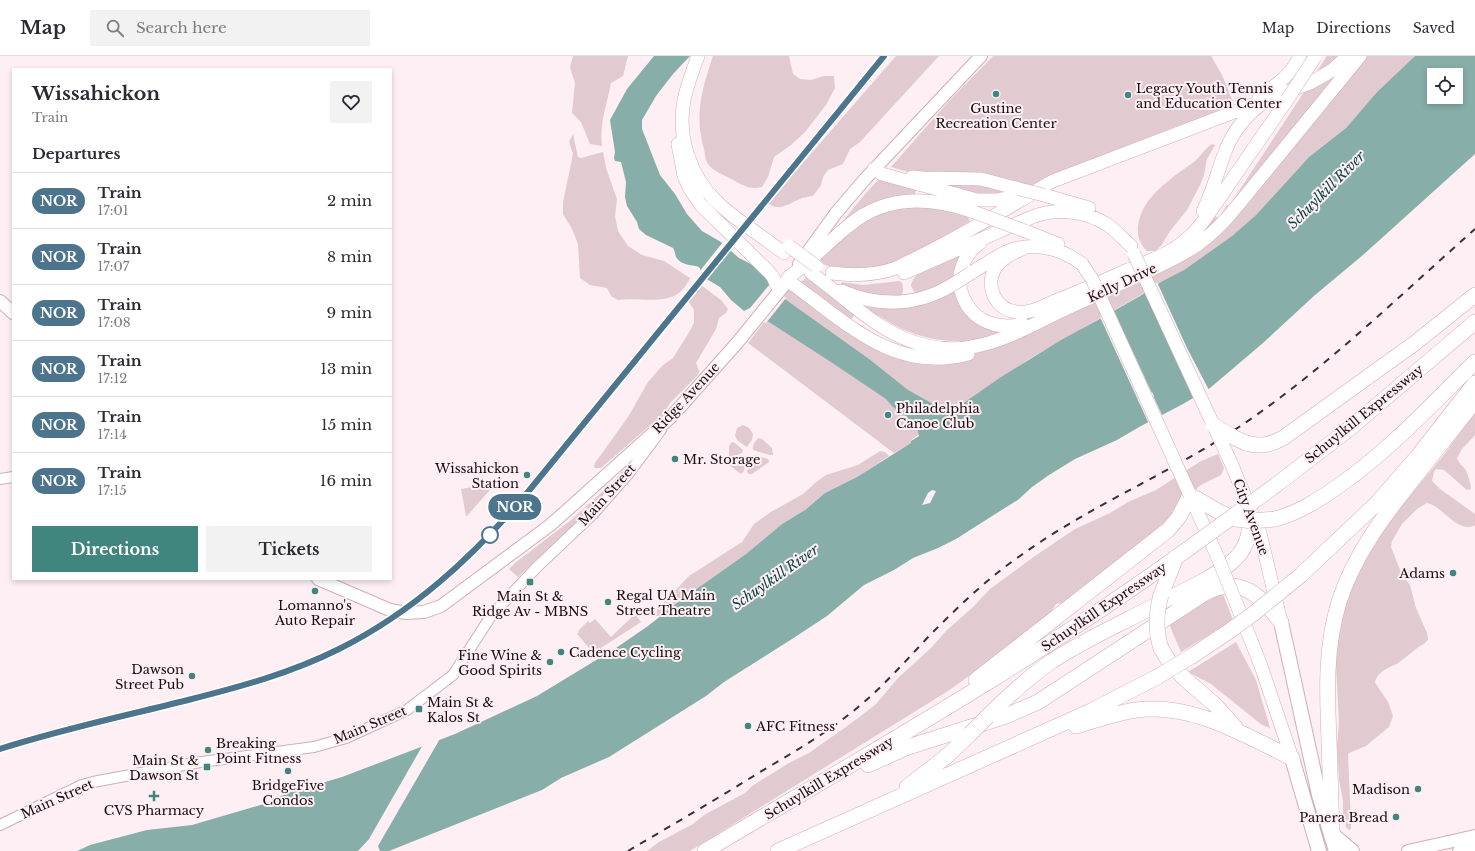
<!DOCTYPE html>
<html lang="en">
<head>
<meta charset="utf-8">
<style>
  body { margin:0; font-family:"Libre Baskerville",serif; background:#f2f2f3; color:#2b2b33; height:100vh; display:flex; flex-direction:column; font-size:15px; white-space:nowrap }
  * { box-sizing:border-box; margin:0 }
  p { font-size:13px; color:#7c7c81 }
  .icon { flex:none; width:22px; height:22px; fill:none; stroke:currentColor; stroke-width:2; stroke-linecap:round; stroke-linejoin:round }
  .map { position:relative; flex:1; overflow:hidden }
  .drawer { position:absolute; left:12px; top:12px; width:380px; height:512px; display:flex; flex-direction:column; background:#fff; border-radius:0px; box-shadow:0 2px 6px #0003 }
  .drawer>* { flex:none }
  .badge { padding:0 8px; border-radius:13px; font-size:14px; line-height:26px }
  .fabs { position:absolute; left:1427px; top:12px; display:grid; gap:8px }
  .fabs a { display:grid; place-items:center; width:36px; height:36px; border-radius:0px; background:#fff; box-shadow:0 2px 6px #0003; font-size:20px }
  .map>.badge { position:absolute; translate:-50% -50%; box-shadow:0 0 0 2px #fff }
  h2 { padding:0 20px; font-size:15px; line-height:36px }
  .round { display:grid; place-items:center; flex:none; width:42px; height:42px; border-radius:0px; background:#f2f2f3 }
  .headline { display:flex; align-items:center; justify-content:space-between; height:68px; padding:0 20px }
  h1 { font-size:19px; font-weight:800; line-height:30px }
  .action { display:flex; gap:8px; margin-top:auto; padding:8px 20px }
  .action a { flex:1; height:46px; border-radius:0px; background:#40867f; color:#fff; font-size:16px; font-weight:800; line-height:46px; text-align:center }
  .action a+a { background:#f2f2f3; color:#2b2b33 }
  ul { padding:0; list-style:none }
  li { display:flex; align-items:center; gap:12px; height:56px; padding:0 20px; border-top:1px solid #e1e1e2 }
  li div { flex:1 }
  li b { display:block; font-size:15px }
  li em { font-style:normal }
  li .badge { min-width:44px; font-weight:700; text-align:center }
  header { display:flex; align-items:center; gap:24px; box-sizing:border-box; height:56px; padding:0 20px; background:#fff; border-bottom:1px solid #e1e1e2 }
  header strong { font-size:19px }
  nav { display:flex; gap:22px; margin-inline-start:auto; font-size:14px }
  .search { width:280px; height:36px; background:#f2f2f3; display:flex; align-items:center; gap:10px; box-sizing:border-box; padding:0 14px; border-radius:0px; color:#7c7c81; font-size:15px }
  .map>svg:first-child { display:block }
  .green { fill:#e1cad0 }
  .water { fill:#88aea9; fill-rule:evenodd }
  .pier { fill:#fdeff3 }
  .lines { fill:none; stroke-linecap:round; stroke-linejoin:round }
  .tertiary-casing { stroke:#cfaeb7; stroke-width:12 }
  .secondary-casing { stroke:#cfaeb7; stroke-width:14 }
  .primary-casing { stroke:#cfaeb7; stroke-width:14 }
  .trunk-casing { stroke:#cfaeb7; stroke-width:16 }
  .motorway-casing { stroke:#cfaeb7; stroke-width:16 }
  .tertiary { stroke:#fff; stroke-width:10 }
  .secondary { stroke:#fff; stroke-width:12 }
  .primary { stroke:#fff; stroke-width:13 }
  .trunk { stroke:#fff; stroke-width:14 }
  .motorway { stroke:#fff; stroke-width:15 }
  .rail { stroke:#3a2f32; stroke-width:2; stroke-dasharray:7 7; stroke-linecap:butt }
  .secondary-bridge-casing { stroke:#cfaeb7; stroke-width:14; stroke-linecap:butt }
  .primary-bridge-casing { stroke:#cfaeb7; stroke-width:14; stroke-linecap:butt }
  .motorway-bridge-casing { stroke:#cfaeb7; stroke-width:16; stroke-linecap:butt }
  .secondary-bridge { stroke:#fff; stroke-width:12 }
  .primary-bridge { stroke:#fff; stroke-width:13 }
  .motorway-bridge { stroke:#fff; stroke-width:15 }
  .line-casing { stroke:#fff; stroke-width:9 }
  .line { stroke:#4c748c; stroke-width:6 }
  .poi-dot { fill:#40867f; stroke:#fdeff3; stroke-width:1.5 }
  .stop-dot { fill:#fff; stroke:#4c748c; stroke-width:2 }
  .labels { text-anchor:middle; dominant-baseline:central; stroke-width:4; stroke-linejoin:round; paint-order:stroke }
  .poi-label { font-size:13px; fill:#170c0f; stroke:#fdeff3; text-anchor:start }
  .street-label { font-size:13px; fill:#170c0f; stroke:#fdeff3 }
  .water-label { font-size:14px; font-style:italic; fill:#0a4541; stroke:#fdeff3 }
</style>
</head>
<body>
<header>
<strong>Map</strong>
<div class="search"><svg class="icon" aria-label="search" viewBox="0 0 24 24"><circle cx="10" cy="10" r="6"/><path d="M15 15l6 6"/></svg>Search here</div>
<nav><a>Map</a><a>Directions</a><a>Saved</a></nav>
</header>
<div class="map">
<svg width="1475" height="795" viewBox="0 0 1475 795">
  <rect width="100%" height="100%" fill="#fdeff3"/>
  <path class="green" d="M573 0H628L623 20 611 27C607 49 599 67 602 90L590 88 581 66 572 57 575 27 570 11Z
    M713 0H789L793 18 800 23 811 24 824 20H834L835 32 826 49 805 76 791 89 774 101 768 121 762 131C749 134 743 129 731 123 724 119 713 115 708 108 705 104 705 97 704 93 694 59 702 33 713 0Z
    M896 0H939L860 86 850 93 843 108 828 114 823 121 821 129 813 140C808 141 804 141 800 143 789 147 780 156 769 148L781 132Z
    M993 0H1211L1222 19 1232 43 1234 45 1238 40 1240 42C1265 31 1282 24 1295 0 1282 27 1254 36 1227 48V51L1185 70 1180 69 1064 114 1013 138 995 141 972 139 940 130 938 128 954 127H982L1009 134 1017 129V127C982 115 956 122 921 118 911 117 901 114 891 111L950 44Z
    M1327 0H1415L1377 36 1346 72 1309 101 1256 159 1232 180 1184 214 1029 303 911 384V387L894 397 748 287 789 234 796 227H799L808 221 856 257 850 265 902 295 958 297 960 286 963 285C931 286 904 277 878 259H876L865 250 894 251 941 231 915 237 911 230C913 212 946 205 961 198V204L973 261 1022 264 1039 258 1168 202 1214 160 1219 162 1227 149 1229 150 1304 36 1319 18 1317 15Z
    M573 78 578 101 581 102 603 96 606 112 617 143 615 160 618 175 628 190 642 199 664 205 690 222C676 254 645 240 618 244L611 240 607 232 590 229 580 222 578 188 572 173 563 158V146L573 98 569 86Z
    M1212 88 1215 89 1207 103 1204 119 1200 129 1187 154 1170 175 1161 190 1155 195H1147C1140 188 1137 180 1138 170 1142 140 1172 122 1195 105 1201 100 1205 92 1212 88Z
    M881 121 916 133 915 138 838 171 866 137Z
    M925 150 952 155 968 161 970 165 908 202 880 212 840 213 830 211 819 206 821 202C836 188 851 170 871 161 886 153 908 151 925 150Z
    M900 225C904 228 904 237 901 240L876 241 840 229 842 226 863 229Z
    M701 229 721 244 728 253 726 257 719 262 716 273 696 307 699 315 698 319 671 346 663 358 601 412H595L594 410 595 407 628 361 648 326 662 310 673 302 688 278 694 267V254L688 245Z
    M1475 356V379L1462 393 1457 402C1459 408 1461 408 1465 413 1468 417 1471 429 1471 433L1467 434 1444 414 1436 413 1434 416 1432 425 1440 433 1475 458V469C1458 479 1443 450 1427 447L1417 453 1402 468 1392 485 1391 491 1402 519 1410 529 1416 552 1427 577 1428 583C1425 589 1420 589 1416 593 1411 597 1406 601 1401 605 1391 612 1379 613 1375 626L1376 628 1388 646 1393 660 1389 671 1366 690 1349 697 1348 699 1351 766V773L1349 774 1346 771 1343 760V744L1339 724 1337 689 1339 666 1336 610 1337 592 1344 553 1358 516 1388 466 1443 400Z
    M743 369 749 372 753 378 752 384 747 391 738 385 735 380 737 372Z
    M759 382 762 383 772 392 773 399H770L753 394C752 390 755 384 759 382Z
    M732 386 735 387 743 394 742 397 731 401 729 400V390Z
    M880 395 885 396 889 400 857 421 825 437 805 454 782 468 746 498 681 544 664 559 656 560 657 554 689 520 742 486 754 468 771 456 803 438 815 427 826 419 858 409Z
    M1218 398 1224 412 1221 419 1201 429 1178 447 1172 456V459L1167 467 1063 547 1056 548 1051 556 983 610 948 635 690 795H647L659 786 693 768 704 759 745 737 752 730 789 707 809 697 857 663 876 648 898 622 931 592 946 575 973 551 990 533 1035 500 1075 473 1110 457 1128 446 1156 434 1201 405Z
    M755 399 768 403 769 406 752 418H749L747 416 750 402Z
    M743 400 745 401C747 405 745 416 741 418L729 409 733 404Z
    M496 427 467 460H466L461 433Z
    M610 429 612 430 587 458 544 499 537 503 518 521 509 513 515 507 571 464Z
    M1222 536 1233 564 1181 596 1169 568Z
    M635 558 641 566 584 603 582 601 590 593 577 578 579 576 578 575 588 565 590 567 595 563 611 581Z
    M1236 586 1256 624 1270 672 1262 669 1211 628 1188 616Z"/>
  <path class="water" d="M654 0H690L673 18 656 40 642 64V73L660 119 675 138 687 158 702 175 721 186 739 202 751 208 769 225 782 241 869 303 908 334 933 348 945 351H958L1001 321 1061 284 1096 265 1140 240 1161 226 1184 214 1232 180 1256 159 1309 101 1346 72 1377 36 1415 0H1475V98L1363 199 1315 239 1263 287 1210 332 1183 348 1141 370 1117 384 1075 403 1049 419 1032 431 1019 443 956 483 938 492 913 502 894 514 864 529 827 560 792 583 724 626 706 640 609 701 561 722 542 734 389 795H77L90 789 147 774 192 769 264 748 288 737 342 721 455 678 537 640 616 592 648 570 681 544 746 498 782 468 805 454 825 437 857 421 911 387V385L919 380 917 371 907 361 893 351 886 343 834 308 769 266 744 255 731 244 720 231 705 222 699 211C690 208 682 210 676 201 675 198 675 195 673 192L646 179 639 173 637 166 627 150 625 141 626 126 621 106 615 105 614 102 615 96 610 64 627 33ZM1434 19H1456V41H1434ZM1152 336 1154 340 1140 348 1138 344ZM932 434 936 435 930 447 922 449 928 437Z
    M498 404 500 416 495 417 493 405Z"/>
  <path class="pier" d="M723 186 730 192 704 224 699 216Z
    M1157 226 1187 292 1209 334 1194 344 1144 235Z
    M770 228 786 242 766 267 750 260 744 255 750 252Z
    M1113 253 1163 361 1149 368 1100 261Z
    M441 681 378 790 380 795H358L369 783 424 687Z"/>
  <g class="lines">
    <g class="tertiary-casing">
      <path id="tertiary" d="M0 423 13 421
        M0 769 82 729 93 726 194 707 314 691 346 682 407 654 453 619 491 560 536 512 593 458 629 417 661 374"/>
    </g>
    <g class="secondary-casing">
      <path id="secondary" d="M799 208 836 157 865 123 981 0
        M0 245 13 257
        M318 523 390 554
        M406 557 424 556 441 550 549 470 565 456 672 360 737 287 785 228
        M1408 795 1475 780
        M1459 795 1475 791"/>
    </g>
    <g class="primary-casing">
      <path id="primary" d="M698 0C693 14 687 29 684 44 677 81 690 121 718 147 737 165 762 180 784 197
        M1259 39C1277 30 1291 19 1300 0
        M678 88 684 120 690 133 700 148 769 216 773 221 779 234
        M874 113 882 118 977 144H997L1020 139
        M912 121 923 122 981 123 1019 133
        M1044 139 1089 152
        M1203 155C1213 136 1217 116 1225 96 1232 77 1245 61 1260 49
        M1025 175 1058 188
        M1024 192C1013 197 1003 201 996 211 984 229 995 254 1017 256 1030 258 1043 250 1055 245 1079 236 1103 225 1128 214 1142 208 1158 202 1172 194 1185 186 1196 176 1205 163L1287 44
        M811 217C848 243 882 281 928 290 942 293 957 294 971 291 997 287 1023 274 1047 262 1066 252 1085 244 1105 235 1135 220 1169 208 1197 189 1213 178 1226 164 1238 149L1360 0
        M832 217C854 220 874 220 896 212 938 192 981 168 1021 144 1032 138 1041 131 1053 125L1310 27 1331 15 1348 0
        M904 217 1032 161C1056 152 1085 154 1108 169 1116 175 1123 183 1131 190
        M971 217C982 210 994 202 1006 196 1031 185 1060 191 1082 208
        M960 218C963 205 969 194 980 187
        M789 221C810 206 827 187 847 171 885 138 930 140 974 156
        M787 224C844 264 893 318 968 298
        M960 230C966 262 993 275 1023 268
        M841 235C879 251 917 250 952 229
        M1231 407 1260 477 1281 566
        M1190 439 1218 502
        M1237 549 1261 610 1292 702"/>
    </g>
    <g class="trunk-casing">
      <path id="trunk" d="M1281 566 1319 739 1336 795
        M1292 702 1319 795
        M1332 778 1352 795"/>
    </g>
    <g class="motorway-casing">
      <path id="motorway" d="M1246 387C1260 391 1270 389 1283 382L1415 287 1475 239
        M1276 429 1349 373 1475 266
        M1275 463C1298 457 1317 445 1337 431 1389 395 1430 350 1475 306
        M1301 519 1377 447 1418 400 1475 327
        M1161 539 1176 501
        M1161 592C1173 616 1194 630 1214 648 1221 655 1228 664 1235 671
        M1192 600 1228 576
        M976 624 1168 474 1179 461 1190 439 1221 457 1236 463
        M988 660C1008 640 1029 621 1052 605 1084 584 1120 568 1154 550 1177 538 1217 521 1235 503 1249 490 1252 470 1248 452
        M1076 670C1096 664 1116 657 1136 654 1194 647 1242 678 1292 702
        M868 709 908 691 1006 660 1038 646 1205 537C1241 518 1260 540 1281 566
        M907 731 947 700 970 678
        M1332 778C1331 747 1330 716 1329 684 1327 638 1325 591 1339 546 1354 498 1386 457 1417 418 1436 394 1456 369 1475 345
        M705 795C870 697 1037 603 1192 490
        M778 795 1091 655 1157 621"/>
    </g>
    <use href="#tertiary" class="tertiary"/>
    <use href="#secondary" class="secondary"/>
    <use href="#primary" class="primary"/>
    <use href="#trunk" class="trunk"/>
    <use href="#motorway" class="motorway"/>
    <path class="rail" d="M0 693C62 674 125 660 188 644 228 634 268 624 306 608 395 571 461 514 523 442L884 0
      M628 795C672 769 717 743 760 716 794 696 827 677 857 652 885 629 908 602 932 577 960 549 988 522 1020 500 1089 450 1169 418 1239 371 1324 314 1398 241 1475 173"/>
    <g class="secondary-bridge-casing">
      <path id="secondary-bridge" d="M390 554 406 557"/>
    </g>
    <g class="primary-bridge-casing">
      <path id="primary-bridge" d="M1287 44 1315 1
        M1019 133 1044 139
        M974 156 1025 175
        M789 190 816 210
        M1134 198 1231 407
        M1082 208 1092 223 1190 439
        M952 229 971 217
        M1218 502 1237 549"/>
    </g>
    <g class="motorway-bridge-casing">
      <path id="motorway-bridge" d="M1213 369 1233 381 1246 387
        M1236 463 1252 465 1275 463
        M1192 490 1276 429
        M1161 539C1156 557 1155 574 1161 592
        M1228 576 1253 558 1301 519
        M1157 621 1192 600
        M970 678 988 660"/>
    </g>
    <use href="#secondary-bridge" class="secondary-bridge"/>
    <use href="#primary-bridge" class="primary-bridge"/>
    <use href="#motorway-bridge" class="motorway-bridge"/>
  </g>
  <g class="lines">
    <g class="line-casing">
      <path id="line" d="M0 693C62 673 125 660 188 644 240 631 291 617 339 593 413 556 470 503 523 442L884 0"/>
    </g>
    <use href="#line" class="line"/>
  </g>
  <g class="poi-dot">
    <circle cx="996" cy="38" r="4"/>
    <circle cx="1128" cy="39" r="4"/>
    <circle cx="888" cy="359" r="4"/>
    <circle cx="675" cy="403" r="4"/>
    <circle cx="527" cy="419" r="4"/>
    <circle cx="1453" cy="517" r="4"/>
    <rect x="526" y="522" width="8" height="8" rx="2"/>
    <circle cx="315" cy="535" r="4"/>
    <circle cx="608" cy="546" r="4"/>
    <circle cx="561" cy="596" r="4"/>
    <circle cx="550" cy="606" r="4"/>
    <circle cx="192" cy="620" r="4"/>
    <rect x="415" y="649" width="8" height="8" rx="2"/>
    <circle cx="748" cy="670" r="4"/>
    <circle cx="208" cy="694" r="4"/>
    <rect x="203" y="707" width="8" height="8" rx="2"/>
    <circle cx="288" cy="715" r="4"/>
    <circle cx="1418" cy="733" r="4"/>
    <path d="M152 734h4v4h4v4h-4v4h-4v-4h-4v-4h4z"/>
    <circle cx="1396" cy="761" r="4"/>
  </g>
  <circle class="stop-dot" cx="490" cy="479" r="8"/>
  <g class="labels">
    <g class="poi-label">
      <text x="1136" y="32">Legacy Youth Tennis<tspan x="1136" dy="15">and Education Center</tspan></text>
      <text x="996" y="52" text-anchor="middle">Gustine<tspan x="996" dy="15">Recreation Center</tspan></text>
      <text x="896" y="352">Philadelphia<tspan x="896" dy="15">Canoe Club</tspan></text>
      <text x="683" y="403">Mr. Storage</text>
      <text x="519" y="412" text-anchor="end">Wissahickon<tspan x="519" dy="15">Station</tspan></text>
      <text x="1445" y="517" text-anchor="end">Adams</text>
      <text x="616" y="539">Regal UA Main<tspan x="616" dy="15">Street Theatre</tspan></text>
      <text x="530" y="540" text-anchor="middle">Main St &amp;<tspan x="530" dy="15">Ridge Av - MBNS</tspan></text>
      <text x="315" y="549" text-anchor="middle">Lomanno's<tspan x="315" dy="15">Auto Repair</tspan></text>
      <text x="569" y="596">Cadence Cycling</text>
      <text x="542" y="599" text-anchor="end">Fine Wine &amp;<tspan x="542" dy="15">Good Spirits</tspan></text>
      <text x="184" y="613" text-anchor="end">Dawson<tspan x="184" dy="15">Street Pub</tspan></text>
      <text x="427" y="646">Main St &amp;<tspan x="427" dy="15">Kalos St</tspan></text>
      <text x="756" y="670">AFC Fitness</text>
      <text x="216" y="687">Breaking<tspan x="216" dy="15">Point Fitness</tspan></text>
      <text x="199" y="704" text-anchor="end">Main St &amp;<tspan x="199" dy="15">Dawson St</tspan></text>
      <text x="288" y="729" text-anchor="middle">BridgeFive<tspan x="288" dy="15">Condos</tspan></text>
      <text x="1410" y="733" text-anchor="end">Madison</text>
      <text x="154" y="754" text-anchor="middle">CVS Pharmacy</text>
      <text x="1388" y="761" text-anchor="end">Panera Bread</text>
    </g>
    <g class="street-label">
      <text transform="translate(1122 227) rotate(-25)">Kelly Drive</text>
      <text transform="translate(686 342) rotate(-47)">Ridge Avenue</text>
      <text transform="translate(1364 358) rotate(-39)">Schuylkill Expressway</text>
      <text transform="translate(607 439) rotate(-48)">Main Street</text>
      <text transform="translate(1251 461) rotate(70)">City Avenue</text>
      <text transform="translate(1104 551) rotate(-34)">Schuylkill Expressway</text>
      <text transform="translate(370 669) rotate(-23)">Main Street</text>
      <text transform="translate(829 722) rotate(-31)">Schuylkill Expressway</text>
      <text transform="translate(57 743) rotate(-24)">Main Street</text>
    </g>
    <g class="water-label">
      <text transform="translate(1326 134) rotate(-45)">Schuylkill River</text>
      <text transform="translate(775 521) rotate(-35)">Schuylkill River</text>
    </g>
  </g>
</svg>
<div class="fabs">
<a><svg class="icon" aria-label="locate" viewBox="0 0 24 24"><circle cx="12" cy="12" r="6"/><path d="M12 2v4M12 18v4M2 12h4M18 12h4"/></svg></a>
</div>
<b class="badge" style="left:515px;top:451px;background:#4c748c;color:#fff">NOR</b>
<section class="drawer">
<div class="headline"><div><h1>Wissahickon</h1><p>Train</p></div><a class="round"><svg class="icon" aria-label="heart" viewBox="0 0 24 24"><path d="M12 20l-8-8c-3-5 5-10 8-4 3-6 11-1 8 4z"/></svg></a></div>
<h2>Departures</h2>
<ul>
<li><span class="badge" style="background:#4c748c;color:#fff">NOR</span><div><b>Train</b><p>17:01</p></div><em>2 min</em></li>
<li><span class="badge" style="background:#4c748c;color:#fff">NOR</span><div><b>Train</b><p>17:07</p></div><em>8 min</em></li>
<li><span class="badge" style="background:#4c748c;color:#fff">NOR</span><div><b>Train</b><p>17:08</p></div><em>9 min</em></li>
<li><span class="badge" style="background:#4c748c;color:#fff">NOR</span><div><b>Train</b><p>17:12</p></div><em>13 min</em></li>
<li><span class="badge" style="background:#4c748c;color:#fff">NOR</span><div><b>Train</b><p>17:14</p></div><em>15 min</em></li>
<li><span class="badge" style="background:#4c748c;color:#fff">NOR</span><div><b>Train</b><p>17:15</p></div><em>16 min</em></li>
</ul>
<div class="action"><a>Directions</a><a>Tickets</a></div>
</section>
</div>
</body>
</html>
